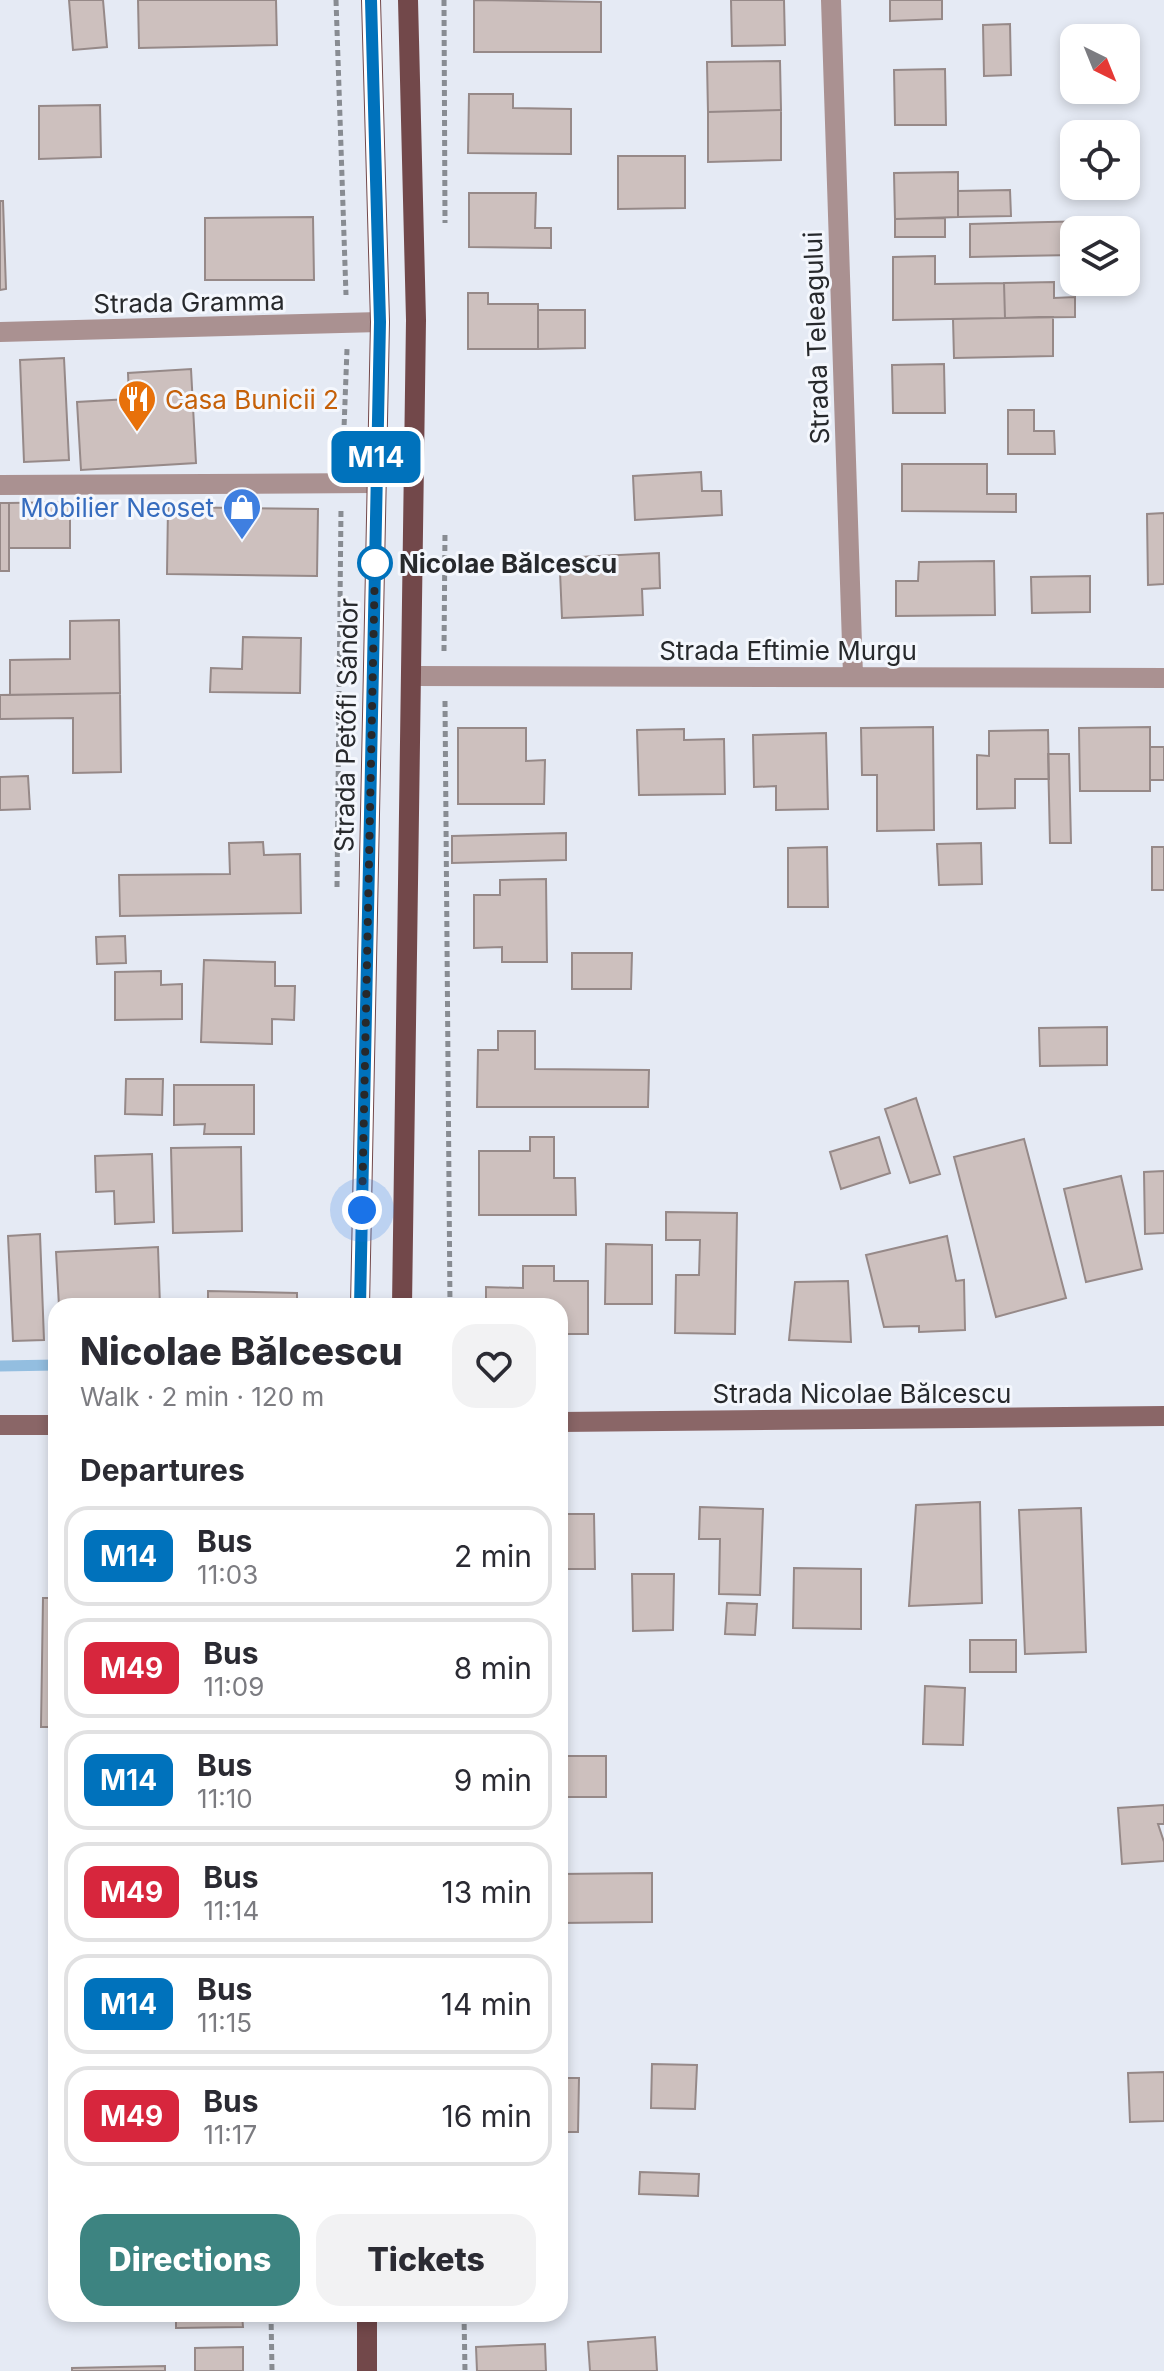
<!DOCTYPE html>
<html lang="en">
<head>
<meta charset="utf-8">
<style>
  body { margin:0; font-family:Inter,sans-serif; background:#f2f2f3; color:#2b2b33; height:100vh; display:flex; flex-direction:column; font-size:30px; white-space:nowrap }
  * { box-sizing:border-box; margin:0 }
  p { font-size:26px; color:#7c7c81 }
  .icon { flex:none; width:44px; height:44px; fill:none; stroke:currentColor; stroke-width:2; stroke-linecap:round; stroke-linejoin:round }
  .map { position:relative; flex:1; overflow:hidden }
  .panel { position:absolute; left:48px; top:1298px; width:520px; height:1024px; display:flex; flex-direction:column; background:#fff; border-radius:24px; box-shadow:0 4px 12px #0003 }
  .panel>* { flex:none }
  .badge { padding:0 16px; border-radius:12px; font-size:28px; line-height:52px }
  .needle { width:52px; rotate:137deg }
  .tools { position:absolute; left:1060px; top:24px; display:grid; gap:16px }
  .tools a { display:grid; place-items:center; width:80px; height:80px; border-radius:16px; background:#fff; box-shadow:0 4px 12px #0003; font-size:40px }
  .you { position:absolute; width:40px; height:40px; margin:-20px; border:6px solid #fff; border-radius:50%; background:#1a73e8; box-shadow:0 0 0 12px #1a73e833 }
  .map>.badge { position:absolute; translate:-50% -50%; box-shadow:0 0 0 4px #fff }
  h2 { padding:0 32px; font-size:30px; line-height:72px }
  .round { display:grid; place-items:center; flex:none; width:84px; height:84px; border-radius:24px; background:#f2f2f3 }
  .headline { display:flex; align-items:center; justify-content:space-between; height:136px; padding:0 32px }
  h1 { font-size:38px; font-weight:800; line-height:60px }
  .button { display:flex; gap:16px; margin-top:auto; padding:16px 32px }
  .button a { flex:1; height:92px; border-radius:24px; background:#3d8481; color:#fff; font-size:32px; font-weight:800; line-height:92px; text-align:center }
  .button a+a { background:#f2f2f3; color:#2b2b33 }
  ul { padding:0; list-style:none }
  li { display:flex; align-items:center; gap:24px; height:100px; margin:0 16px 12px; padding:0 16px; border:4px solid #e1e1e2; border-radius:24px }
  li div { flex:1 }
  li b { display:block; font-size:30px }
  li em { font-style:normal }
  li .badge { min-width:88px; font-weight:700; text-align:center }
  .map>svg:first-child { display:block }
  .lines { fill:none; stroke-linecap:round; stroke-linejoin:round }
  .stream { stroke:#93bee0; stroke-width:11 }
  .building { fill:#cdc0be; stroke:#968988; stroke-width:2 }
  .path { stroke:#888c92; stroke-width:5; stroke-dasharray:6 4; stroke-linecap:butt }
  .lane { stroke:#aa9191; stroke-width:20 }
  .street { stroke:#aa9191; stroke-width:20 }
  .secondary { stroke:#8a6667; stroke-width:20 }
  .primary { stroke:#72484a; stroke-width:20 }
  .line-casing { stroke:#fff; stroke-width:18 }
  .line { stroke:#0072bc; stroke-width:12 }
  .walk { stroke:#27292c; stroke-width:8; stroke-dasharray:0 14.4 }
  .stop-dot { fill:#fff; stroke:#0072bc; stroke-width:4 }
  .labels { text-anchor:middle; dominant-baseline:central; stroke-width:6; stroke-linejoin:round; paint-order:stroke }
  .street-label { font-size:26px; fill:#27292c; stroke:#f4f7fd }
  .food-label { font-size:26px; fill:#c56008; stroke:#f4f7fd; text-anchor:start }
  .shop-label { font-size:26px; fill:#366cbe; stroke:#f4f7fd; text-anchor:end }
  .stop-label { font-size:26px; font-weight:bold; fill:#27292c; stroke:#f4f7fd; text-anchor:start }
</style>
</head>
<body>
<div class="map">
<svg width="1164" height="2371" viewBox="0 0 1164 2371">
  <rect width="100%" height="100%" fill="#e5eaf4"/>
  <g class="lines">
    <path class="stream" d="M0 1366 56 1365"/>
  </g>
  <path class="building" d="M69 0H103L107 47 73 50Z
    M138 0H276L277 45 139 48Z
    M474 0 601 2V52H474Z
    M731 0H784L785 45 732 46Z
    M890 0H942V19L890 21Z
    M1010 24 1011 75 984 76 983 25Z
    M780 61 781 110 708 112 707 62Z
    M945 69 946 125H895L894 70Z
    M469 94H513V108L571 109V154L468 153Z
    M100 105 101 157 39 159V106Z
    M781 110V160L708 162V112Z
    M618 156H685V208L618 209Z
    M958 172V217L895 219 894 173Z
    M1010 190 1011 216 958 217V191Z
    M469 193H536L535 228H551V248L469 247Z
    M0 201H3L6 289 0 290Z
    M313 217 314 280H205V218Z
    M945 218V237H895V219Z
    M1091 221V230H1074V255L970 257V224Z
    M935 256V284L1004 283 1005 318 893 320V257Z
    M1054 282V298L1075 297V317L1005 318 1004 283Z
    M468 293H488V304H538V349H468Z
    M538 310H585V348L538 349Z
    M1053 317V356L954 358 953 319Z
    M64 358 69 460 24 462 20 360Z
    M944 364 945 413H893L892 365Z
    M191 369 196 463 81 470 77 402 129 399 128 373Z
    M1008 410H1034V431H1054L1055 454H1008Z
    M902 464H987V494H1016V512L902 511Z
    M701 472 702 491H721L722 515 635 520 633 476Z
    M70 502V548H9V503Z
    M0 503H9V571H0Z
    M168 507 318 509 317 576 167 574Z
    M1164 513V584L1148 585 1147 514Z
    M659 553 660 588 642 589 643 615 562 618 560 572 579 557Z
    M994 561 995 615 896 616V581H918L919 562Z
    M1090 576V612L1032 613 1031 577Z
    M119 620 120 693 10 695V660L70 659V621Z
    M243 637 301 638 300 693 210 692 211 668 242 669Z
    M120 693 121 772 73 773V718L0 719V695Z
    M933 727 934 830 877 831V775H862L861 728Z
    M1150 727V791H1080L1079 728Z
    M458 728H526V761L545 760 544 804H458Z
    M684 729V740L724 739 725 794 639 795 637 730Z
    M1048 730 1049 779H1015V808L977 809V755L989 756V731Z
    M826 733 828 809 776 810V786L754 787 753 735Z
    M1150 747H1164V780H1150Z
    M1048 754H1069L1071 843H1050Z
    M28 776 30 809 0 810V777Z
    M566 833V860L452 863V836Z
    M263 842 264 855 300 854 301 913 120 916 119 875 230 874 229 843Z
    M981 843 982 884 939 885 937 844Z
    M827 847 828 907H788V848Z
    M1152 847H1164V890H1152Z
    M546 879 547 962H502V947L474 948V895H500V880Z
    M125 936 126 963 97 964 96 937Z
    M572 953H632L631 989H572Z
    M204 960 275 962V986H295L294 1020 272 1019V1044L201 1042Z
    M161 971V985L182 984V1019L115 1020V972Z
    M1107 1027V1065L1040 1066 1039 1028Z
    M498 1031H535V1069L649 1070 648 1107H477L478 1050H498Z
    M126 1079H163L162 1115 125 1114Z
    M174 1085H254V1134H204L205 1124 174 1125Z
    M916 1098 940 1174 910 1183 885 1109Z
    M530 1137H554V1178H575L576 1215H479V1151H530Z
    M879 1137 890 1173 841 1189 830 1152Z
    M1024 1139 1066 1298 996 1317 954 1157Z
    M241 1147 242 1231 173 1233 171 1148Z
    M152 1154 154 1222 115 1224 114 1191 96 1192 95 1156Z
    M1164 1171V1233L1145 1234 1144 1172Z
    M1121 1176 1142 1269 1086 1282 1064 1189Z
    M666 1212 737 1213 735 1334 675 1333 676 1275H699L700 1240H666Z
    M40 1234 44 1340 13 1341 8 1236Z
    M947 1236 956 1281 964 1280 965 1330 919 1332V1326L884 1327 866 1255Z
    M606 1244 652 1245V1304H605Z
    M158 1247 160 1306H59L56 1252Z
    M523 1266H554V1281H588V1334H560V1306H486V1287L523 1288Z
    M848 1281 851 1342 789 1340 795 1282Z
    M208 1291 297 1293V1306H208Z
    M980 1502 982 1603 909 1606 916 1505Z
    M700 1507 763 1509 760 1595 719 1594 720 1539H699Z
    M1081 1508 1086 1652 1025 1654 1019 1510Z
    M560 1514H594L595 1569H560Z
    M794 1568 861 1569V1629L793 1628Z
    M632 1574H674L673 1630 633 1631Z
    M43 1598H56V1727H41Z
    M727 1603 757 1604 755 1635 725 1634Z
    M970 1640H1016V1672H970Z
    M925 1686 965 1688 963 1745 923 1744Z
    M560 1756H606V1797H560Z
    M1164 1805V1824H1158L1164 1842V1861L1122 1864 1118 1808Z
    M652 1873V1922L560 1923V1874Z
    M652 2064 697 2065 695 2109 651 2108Z
    M1164 2072V2121L1130 2122 1128 2073Z
    M560 2078H579L578 2132H560Z
    M640 2172 699 2174 698 2196 639 2194Z
    M176 2314H242L243 2327 176 2328Z
    M655 2337 657 2371H590L588 2342Z
    M545 2344 546 2371H477L476 2347Z
    M243 2347V2371H195V2348Z
    M165 2366V2371H72V2368Z"/>
  <g class="lines">
    <path class="path" d="M336 0 346 295
      M444 0 445 223
      M343 455 347 349
      M444 651 445 533
      M445 701 450 1306
      M337 887 341 509
      M271 2314 272 2371
      M464 2314 465 2371"/>
    <path class="lane" d="M0 332 380 322
      M0 485 375 483"/>
    <path class="street" d="M831 0 853 675
      M412 676 1164 678"/>
    <path class="secondary" d="M560 1422 1164 1416
      M0 1425H56"/>
    <path class="primary" d="M360 1306 380 322 371 0
      M402 1306 416 320 408 0
      M367 2371V2314"/>
  </g>
  <g class="lines">
    <g class="line-casing">
      <path id="line" d="M360 1306 380 322 371 0"/>
    </g>
    <use href="#line" class="line"/>
    <path class="walk" d="M362 1210 375 563"/>
  </g>
  <defs>
    <g id="restaurant-pin" transform="scale(2)"><path d="M0 17L-7.5 6A9.5 9.5 0 1 1 7.5 6Z" fill="#e8710a" stroke="#f4f7fd"/><path d="M-5-6h1v4h1v-4h1v4h1v-4h1v5L-1.5 .5V6h-2V.5L-5-1ZM5-6V6H3V1.5H1.5Q1.5-4 5-6Z" fill="#fff"/></g>
    <g id="shop-pin" transform="scale(2)"><path d="M0 17L-7.5 6A9.5 9.5 0 1 1 7.5 6Z" fill="#3f7fe0" stroke="#f4f7fd"/><path d="M-5-2.5h2.3a2.7 3.5 0 0 1 5.4 0H5L5.5 6h-11ZM-1.5-2.5h3a1.5 2.3 0 0 0-3 0Z" fill="#fff"/></g>
  </defs>
  <g fill-rule="evenodd">
    <use href="#restaurant-pin" x="137" y="399"/>
    <use href="#shop-pin" x="242" y="507"/>
  </g>
  <circle class="stop-dot" cx="375" cy="563" r="16"/>
  <g class="labels">
    <g class="street-label">
      <text transform="translate(189 302) rotate(-1)">Strada Gramma</text>
      <text transform="translate(816 338) rotate(-92)">Strada Teleagului</text>
      <text x="788" y="650">Strada Eftimie Murgu</text>
      <text transform="translate(346 725) rotate(-89)">Strada Petőfi Sándor</text>
      <text x="862" y="1393">Strada Nicolae Bălcescu</text>
    </g>
    <g class="food-label">
      <text x="165" y="399">Casa Bunicii 2</text>
    </g>
    <g class="shop-label">
      <text x="214" y="507">Mobilier Neoset</text>
    </g>
    <g class="stop-label">
      <text x="399" y="563">Nicolae Bălcescu</text>
    </g>
  </g>
</svg>
<div class="tools">
<a><svg class="needle" viewBox="-14 -14 28 28"><path d="M0-13l5 13h-10z" fill="#e53935"/><path d="M0 13l5-13h-10z" fill="#7c7c81"/></svg></a>
<a><svg class="icon" aria-label="locate" viewBox="0 0 24 24"><circle cx="12" cy="12" r="6"/><path d="M12 2v4M12 18v4M2 12h4M18 12h4"/></svg></a>
<a><svg class="icon" aria-label="layers" viewBox="0 0 24 24"><path d="M12 4l9 5-9 5-9-5zM3 14l9 5 9-5"/></svg></a>
</div>
<div class="you" style="left:362px;top:1210px"></div>
<b class="badge" style="left:376px;top:457px;background:#0072bc;color:#fff">M14</b>
<section class="panel">
<div class="headline"><div><h1>Nicolae Bălcescu</h1><p>Walk · 2 min · 120 m</p></div><a class="round"><svg class="icon" aria-label="heart" viewBox="0 0 24 24"><path d="M12 20l-8-8c-3-5 5-10 8-4 3-6 11-1 8 4z"/></svg></a></div>
<h2>Departures</h2>
<ul>
<li><span class="badge" style="background:#0072bc;color:#fff">M14</span><div><b>Bus</b><p>11:03</p></div><em>2 min</em></li>
<li><span class="badge" style="background:#d7263d;color:#fff">M49</span><div><b>Bus</b><p>11:09</p></div><em>8 min</em></li>
<li><span class="badge" style="background:#0072bc;color:#fff">M14</span><div><b>Bus</b><p>11:10</p></div><em>9 min</em></li>
<li><span class="badge" style="background:#d7263d;color:#fff">M49</span><div><b>Bus</b><p>11:14</p></div><em>13 min</em></li>
<li><span class="badge" style="background:#0072bc;color:#fff">M14</span><div><b>Bus</b><p>11:15</p></div><em>14 min</em></li>
<li><span class="badge" style="background:#d7263d;color:#fff">M49</span><div><b>Bus</b><p>11:17</p></div><em>16 min</em></li>
</ul>
<div class="button"><a>Directions</a><a>Tickets</a></div>
</section>
</div>
</body>
</html>
